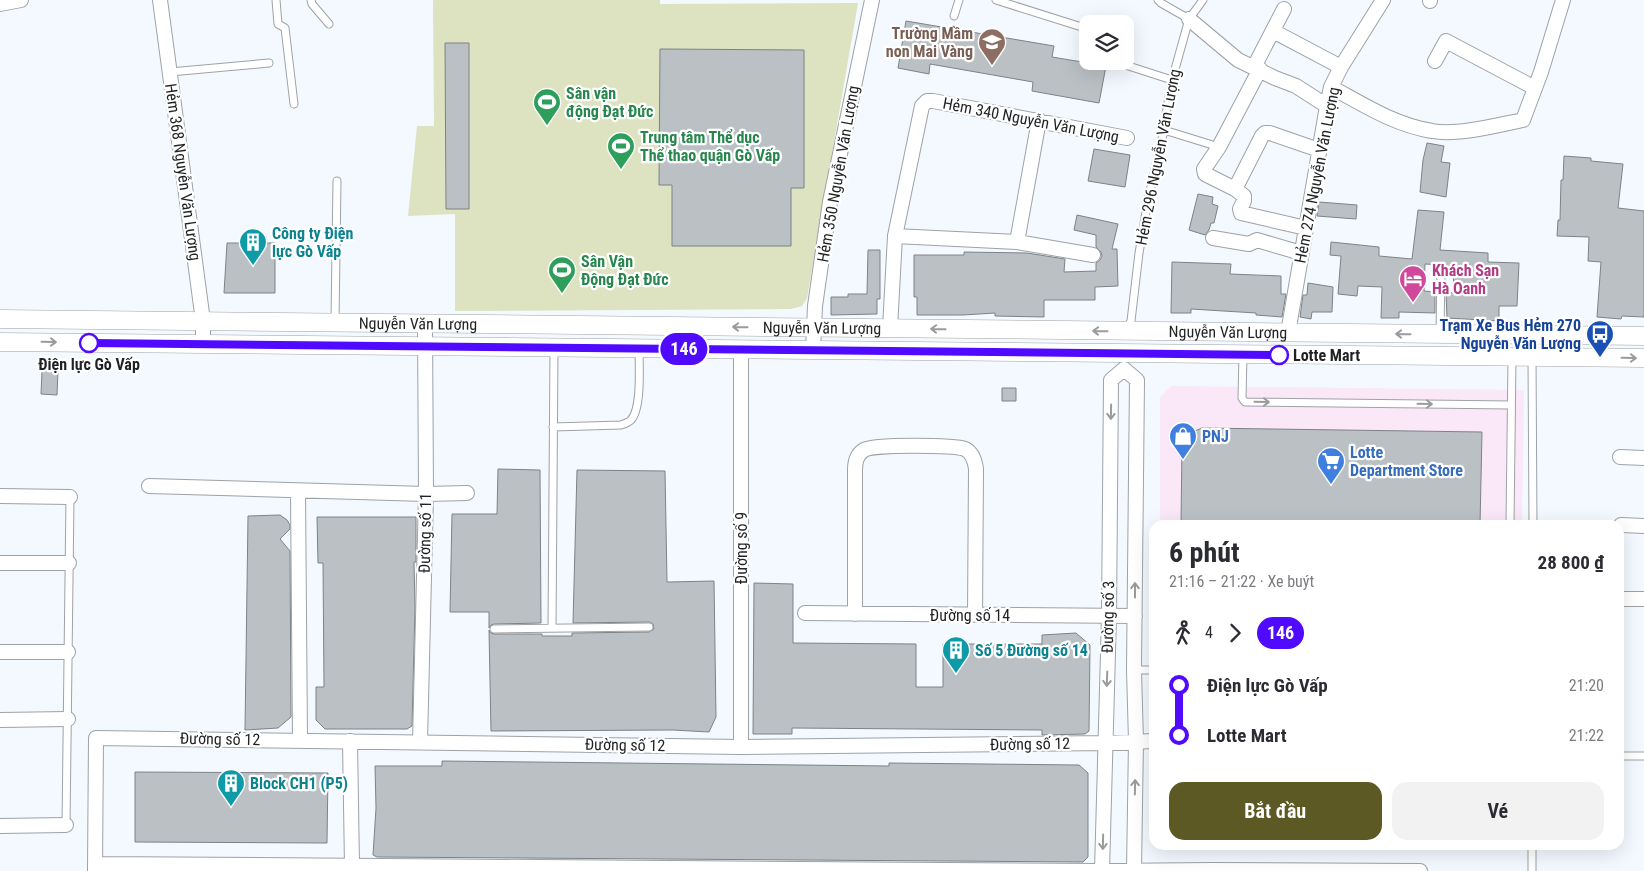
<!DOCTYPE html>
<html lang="vi">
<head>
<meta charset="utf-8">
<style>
  body { margin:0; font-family:"Roboto Condensed",sans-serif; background:#f2f2f3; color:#2b2b33; height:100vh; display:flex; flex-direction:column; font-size:19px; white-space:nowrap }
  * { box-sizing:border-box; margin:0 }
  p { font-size:16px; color:#7c7c81 }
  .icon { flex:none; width:28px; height:28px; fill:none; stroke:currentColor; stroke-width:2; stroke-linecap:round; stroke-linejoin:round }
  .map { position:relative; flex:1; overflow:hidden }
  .sheet { position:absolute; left:1149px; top:520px; width:475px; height:330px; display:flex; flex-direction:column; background:#fff; border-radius:15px; box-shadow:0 5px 20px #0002 }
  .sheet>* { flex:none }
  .badge { padding:0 10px; border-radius:16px; font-size:18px; line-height:32px }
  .buttons { position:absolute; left:1079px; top:15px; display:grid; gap:10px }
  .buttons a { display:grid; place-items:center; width:55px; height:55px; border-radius:10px; background:#fff; box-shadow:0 5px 20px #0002; font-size:25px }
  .map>.badge { position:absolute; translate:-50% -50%; box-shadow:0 0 0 2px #fff }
  .legs { display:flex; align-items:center; gap:8px; height:55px; padding:0 20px; font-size:16px }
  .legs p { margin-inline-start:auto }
  .summary { display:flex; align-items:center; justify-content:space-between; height:85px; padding:0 20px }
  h1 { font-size:28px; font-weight:700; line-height:38px }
  .button { display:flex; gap:10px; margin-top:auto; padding:10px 20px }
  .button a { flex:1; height:58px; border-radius:15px; background:#5d5925; color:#fff; font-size:20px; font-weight:700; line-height:58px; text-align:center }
  .button a+a { background:#f2f2f3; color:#2b2b33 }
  ul { padding:0 20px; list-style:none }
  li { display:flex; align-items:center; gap:18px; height:50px; font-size:19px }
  li i { display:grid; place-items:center; width:8px; height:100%; margin:0 6px; background:currentColor }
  li i::after { content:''; width:12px; height:12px; margin:-6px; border:4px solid; border-radius:50%; background:#fff }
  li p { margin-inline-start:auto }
  li:first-child i { background:linear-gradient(#0000 50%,currentColor 0) }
  li:last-child i { background:linear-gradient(currentColor 50%,#0000 0) }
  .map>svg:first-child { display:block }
  .commercial { fill:#fae7f8 }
  .green { fill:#dde2c0 }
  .building { fill:#bbc0c5; stroke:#7d8286 }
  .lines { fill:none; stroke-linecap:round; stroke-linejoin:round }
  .service-casing { stroke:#9da2a7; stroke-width:9 }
  .minor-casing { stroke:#9da2a7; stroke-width:16 }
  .tertiary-casing { stroke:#9da2a7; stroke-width:19 }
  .service { stroke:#fff; stroke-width:7 }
  .minor { stroke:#fff; stroke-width:14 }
  .tertiary { stroke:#fff; stroke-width:18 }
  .oneway { stroke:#9a9b9c }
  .line-1-casing { stroke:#fff; stroke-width:11 }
  .line-1 { stroke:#4f0aff; stroke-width:8 }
  .stop-1-dot { fill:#fff; stroke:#4f0aff; stroke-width:2.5 }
  .labels { text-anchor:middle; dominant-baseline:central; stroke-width:4.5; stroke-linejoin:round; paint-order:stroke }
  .education-label { font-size:16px; font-weight:bold; fill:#785e54; stroke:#fff; text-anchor:end }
  .leisure-label { font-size:16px; font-weight:bold; fill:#27864d; stroke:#fff; text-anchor:start }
  .street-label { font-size:16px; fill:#1f2123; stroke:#fff }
  .culture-label { font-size:16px; font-weight:bold; fill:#0d838f; stroke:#fff; text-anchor:start }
  .hotel-label { font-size:16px; font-weight:bold; fill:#b23c85; stroke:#fff; text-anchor:start }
  .transit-label { font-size:16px; font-weight:bold; fill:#164399; stroke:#fff; text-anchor:end }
  .stop-label { font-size:16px; font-weight:bold; fill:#1f2123; stroke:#fff; text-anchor:start }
  .shop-label { font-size:16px; font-weight:bold; fill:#366cbe; stroke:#fff; text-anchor:start }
</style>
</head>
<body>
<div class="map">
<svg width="1644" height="871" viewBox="0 0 1644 871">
  <rect width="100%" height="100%" fill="#f3f9fe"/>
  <path class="commercial" d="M1171 386 1524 390 1522 525H1160V397Z"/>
  <path class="green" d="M433 0H660V4L858 3 807 298 802 306 791 309 455 311V214L408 216 417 126H434Z"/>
  <path class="building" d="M906 21 1054 46 1052 57 1106 66 1099 103 1032 91 1033 82 930 64 929 74 898 68Z
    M445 43H469V209H446Z
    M660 49 804 50V188H791V246H672V185H659Z
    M1427 143 1444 146 1441 162 1450 163 1446 197 1420 192 1423 160Z
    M1094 149 1130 155 1125 187 1088 181Z
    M1564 156 1591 158V161L1623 164 1618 208 1644 211V317L1622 316 1621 319 1597 317 1601 262 1588 261 1589 237 1557 236 1558 220H1560L1561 180H1563Z
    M1198 194 1213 197 1212 204 1218 206 1214 223H1211L1209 230 1205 235 1189 230Z
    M1319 202 1357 205 1356 219 1317 216Z
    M1418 210 1444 212 1440 250 1488 253V262L1519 263 1517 306H1499V321L1447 318 1446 292 1453 293 1454 268 1442 265 1425 264 1424 291 1435 292V313L1399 312V318H1381L1382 287 1358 286 1357 296 1338 294 1341 256 1330 255 1331 242 1379 247V256L1412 259Z
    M1077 215 1118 224 1112 249H1117L1118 286 1095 287V300H1044V317L995 316V313L963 315H917V297H914V255H964V252L1027 253 1065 259 1064 272 1096 271V263L1100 260 1102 256 1101 252 1096 247V235L1074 230Z
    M227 243H275V293H224Z
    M868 250H880V299H877V314L831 315V297H848V294H867Z
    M1172 262 1231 264 1230 274 1281 276V294H1286L1282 317 1256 315V313L1191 309V313H1171Z
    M1308 283 1333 287 1332 312H1312L1311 319 1300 317 1303 295H1307Z
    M42 371H58L57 395 41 394Z
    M1002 388H1016V401H1002Z
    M1202 428 1482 432 1480 525H1181L1182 445 1188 434Z
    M498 469 540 470 541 623 494 624 491 625 489 628V612H450L452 514H497Z
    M577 470 665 471 667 582 714 581 716 717 709 732 673 730 491 731 489 630 491 633 494 634H542V636H572V633L649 632 654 629 653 624 649 622 573 623Z
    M280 515 287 520 290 525V529L280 539 290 551 291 717 278 728 245 730 248 516Z
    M317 517H416V562H414L415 607 412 726 407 729H325L316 720V687H324L323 563H318Z
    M754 583 793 584V643L916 644V687H943V644H1042V635L1076 633 1090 645 1089 731 1085 734 1042 735V730L792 728V734H753Z
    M442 761 889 766V763L1079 765 1088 773V857L1083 862 377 857 373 855 376 808 375 766H442Z
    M135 772 328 773 327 843 135 842Z"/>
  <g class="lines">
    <g class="service-casing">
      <path id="service" d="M276 0 278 24 285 28 294 104
        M311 0 312 4 329 24
        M996 0 1088 29
        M954 16 959 0
        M1189 19 1203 0
        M1088 48V53
        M1113 61 1172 80
        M170 72 269 63
        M1164 130 1219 147
        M335 322 337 181
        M1127 328 1131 321 1139 253 1148 200 1164 130 1166 114 1172 80 1189 19 1161 3 1158 0
        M1440 334 1441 270
        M1243 355 1242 398 1245 402 1511 405
        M1532 358 1533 525
        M553 427 621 425C624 424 629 422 631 420 642 408 639 365 639 349
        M1510 525 1512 358
        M552 628 554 349
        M494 629 649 627
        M1134 670H1154
        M1619 756H1644
        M66 825 70 497
        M1532 871V845"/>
    </g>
    <g class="minor-casing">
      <path id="minor" d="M160 0 203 321V344
        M1430 1V0
        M0 4 21 0
        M1189 19 1238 60 1275 78 1296 86 1327 106
        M1273 31 1341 67
        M1435 61 1446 41 1535 88
        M1254 67 1284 9
        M1260 69 1219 147 1204 169 1205 174 1235 189 1244 196V201L1240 209 1241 213 1306 228
        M1331 87C1364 105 1395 125 1432 131 1457 136 1498 125 1523 120L1541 72 1563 0
        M1235 189 1262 136 1265 133H1270L1319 150
        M895 236 1017 242 1039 120
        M1213 238 1249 244 1257 240 1301 253
        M1017 242 1093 255
        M890 328 895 236 922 106 927 101H933L1127 138
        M1288 333 1327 106 1331 87 1341 67 1383 0
        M741 349V747
        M813 350 815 306 830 202 872 0
        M1124 369 1137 380 1134 670 1136 741 1134 871
        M1620 457 1644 458
        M149 486 426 494 467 493
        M298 491 300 740
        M0 496 70 497
        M1621 525 1644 526
        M0 563H69
        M1619 599H1644
        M805 613 1135 616
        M855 614V470C855 462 857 454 864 450 874 444 954 445 965 449 973 453 975 461 976 469L975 615
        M0 652H68
        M0 720 68 719
        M350 741 352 866
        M420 742 426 494 425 323
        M0 826 66 825
        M96 864 1102 871 1212 870 1420 871
        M95 871 96 738 741 747 1105 743 1154 741
        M1102 871 1109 616 1111 380 1124 369"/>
    </g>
    <g class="tertiary-casing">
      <g id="tertiary">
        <path id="s1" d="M0 319 1644 336"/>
        <path d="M0 342 1644 358"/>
      </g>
    </g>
    <use href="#service" class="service"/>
    <use href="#minor" class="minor"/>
    <use href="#tertiary" class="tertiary"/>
  </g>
  <defs><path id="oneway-shaft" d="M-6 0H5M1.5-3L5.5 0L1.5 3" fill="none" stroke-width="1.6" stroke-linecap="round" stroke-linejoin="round" transform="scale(1.25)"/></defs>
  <g class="oneway">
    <use href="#oneway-shaft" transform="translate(740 327) rotate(-179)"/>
    <use href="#oneway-shaft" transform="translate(938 329) rotate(-179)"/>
    <use href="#oneway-shaft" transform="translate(1100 331) rotate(-179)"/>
    <use href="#oneway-shaft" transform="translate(1403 334) rotate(-179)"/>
    <use href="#oneway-shaft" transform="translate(49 342) rotate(1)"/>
    <use href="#oneway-shaft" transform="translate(1629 358) rotate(1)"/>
    <use href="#oneway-shaft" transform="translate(1262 402) rotate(1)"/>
    <use href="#oneway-shaft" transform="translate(1425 404) rotate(1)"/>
    <use href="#oneway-shaft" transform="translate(1111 412) rotate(91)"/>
    <use href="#oneway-shaft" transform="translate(1135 590) rotate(-90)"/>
    <use href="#oneway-shaft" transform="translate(1107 679) rotate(92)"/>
    <use href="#oneway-shaft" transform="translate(1135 787) rotate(-89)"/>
    <use href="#oneway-shaft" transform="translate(1103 842) rotate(91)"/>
  </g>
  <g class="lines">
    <g class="line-1-casing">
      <path id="line-1" d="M89 343 1279 355"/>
    </g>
    <use href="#line-1" class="line-1"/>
  </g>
  <defs>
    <g id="school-pin" transform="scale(1.4375)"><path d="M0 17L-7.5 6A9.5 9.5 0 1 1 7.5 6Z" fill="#8d6e63" stroke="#fff"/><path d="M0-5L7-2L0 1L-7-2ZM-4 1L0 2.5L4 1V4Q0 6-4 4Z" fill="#fff"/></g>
    <g id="stadium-pin" transform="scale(1.4375)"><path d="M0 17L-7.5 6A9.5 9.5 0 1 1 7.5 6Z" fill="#2e9e5b" stroke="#fff"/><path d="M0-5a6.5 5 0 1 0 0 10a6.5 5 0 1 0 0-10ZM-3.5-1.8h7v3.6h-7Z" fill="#fff"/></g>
    <g id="building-pin" transform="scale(1.4375)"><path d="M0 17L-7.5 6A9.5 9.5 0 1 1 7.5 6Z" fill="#0f9aa8" stroke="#fff"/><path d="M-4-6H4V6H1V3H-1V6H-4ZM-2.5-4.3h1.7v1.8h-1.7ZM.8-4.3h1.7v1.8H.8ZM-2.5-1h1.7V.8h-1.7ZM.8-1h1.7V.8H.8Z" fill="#fff"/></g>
    <g id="hotel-pin" transform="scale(1.4375)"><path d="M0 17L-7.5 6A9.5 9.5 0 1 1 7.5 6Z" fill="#d1479c" stroke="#fff"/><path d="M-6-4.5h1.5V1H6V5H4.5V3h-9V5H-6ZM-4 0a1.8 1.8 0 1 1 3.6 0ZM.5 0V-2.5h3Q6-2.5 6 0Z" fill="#fff"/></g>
    <g id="bus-pin" transform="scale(1.4375)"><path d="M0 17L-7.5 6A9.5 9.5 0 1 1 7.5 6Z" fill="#1a4fb4" stroke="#fff"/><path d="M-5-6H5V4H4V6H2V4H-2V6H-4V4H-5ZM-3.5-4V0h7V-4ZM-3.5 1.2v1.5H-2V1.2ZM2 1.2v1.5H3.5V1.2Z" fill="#fff"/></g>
    <g id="shop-pin" transform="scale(1.4375)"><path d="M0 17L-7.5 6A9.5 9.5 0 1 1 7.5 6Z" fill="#3f7fe0" stroke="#fff"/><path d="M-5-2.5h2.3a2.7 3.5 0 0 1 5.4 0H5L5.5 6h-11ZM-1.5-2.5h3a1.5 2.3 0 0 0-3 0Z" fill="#fff"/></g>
    <g id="supermarket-pin" transform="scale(1.4375)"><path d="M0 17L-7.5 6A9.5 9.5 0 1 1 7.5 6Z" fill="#3f7fe0" stroke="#fff"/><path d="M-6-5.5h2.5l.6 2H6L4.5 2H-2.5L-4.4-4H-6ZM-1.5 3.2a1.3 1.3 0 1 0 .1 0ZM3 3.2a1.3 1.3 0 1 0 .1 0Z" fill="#fff"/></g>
  </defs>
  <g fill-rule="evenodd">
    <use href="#school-pin" x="992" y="42"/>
    <use href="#stadium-pin" x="547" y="102"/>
    <use href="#stadium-pin" x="621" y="146"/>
    <use href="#building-pin" x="253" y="242"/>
    <use href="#stadium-pin" x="562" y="270"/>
    <use href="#hotel-pin" x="1413" y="279"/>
    <use href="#bus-pin" x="1600" y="334"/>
    <use href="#shop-pin" x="1183" y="436"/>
    <use href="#supermarket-pin" x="1331" y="461"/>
    <use href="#building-pin" x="956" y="650"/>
    <use href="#building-pin" x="231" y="783"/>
  </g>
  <g class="stop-1-dot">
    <circle cx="89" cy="343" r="9"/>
    <circle cx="1279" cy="355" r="9"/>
  </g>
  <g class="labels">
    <g class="education-label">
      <text x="973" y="33">Trường Mầm<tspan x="973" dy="18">non Mai Vàng</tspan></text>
    </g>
    <g class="leisure-label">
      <text x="566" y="93">Sân vận<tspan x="566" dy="18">động Đạt Đức</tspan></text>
      <text x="640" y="137">Trung tâm Thể dục<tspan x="640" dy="18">Thể thao quận Gò Vấp</tspan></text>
      <text x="581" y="261">Sân Vận<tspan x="581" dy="18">Động Đạt Đức</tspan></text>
    </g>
    <g class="street-label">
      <text transform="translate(1031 120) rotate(11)">Hẻm 340 Nguyễn Văn Lượng</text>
      <text transform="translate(1158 157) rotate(-79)">Hẻm 296 Nguyễn Văn Lượng</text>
      <text transform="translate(183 172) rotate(82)">Hẻm 368 Nguyễn Văn Lượng</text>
      <text transform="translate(838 174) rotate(-80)">Hẻm 350 Nguyễn Văn Lượng</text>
      <text transform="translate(1317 175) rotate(-79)">Hẻm 274 Nguyễn Văn Lượng</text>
      <text stroke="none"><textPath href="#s1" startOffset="418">Nguyễn Văn Lượng</textPath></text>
      <text stroke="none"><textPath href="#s1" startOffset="822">Nguyễn Văn Lượng</textPath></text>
      <text stroke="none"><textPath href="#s1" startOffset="1228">Nguyễn Văn Lượng</textPath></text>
      <text transform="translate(425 533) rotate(-89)">Đường số 11</text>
      <text transform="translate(741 548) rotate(-90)">Đường số 9</text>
      <text x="970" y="615">Đường số 14</text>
      <text transform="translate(1108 617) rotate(-89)">Đường số 3</text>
      <text transform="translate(220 739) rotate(1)">Đường số 12</text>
      <text transform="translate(1030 744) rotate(-1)">Đường số 12</text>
      <text transform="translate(625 745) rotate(1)">Đường số 12</text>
    </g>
    <g class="culture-label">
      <text x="272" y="233">Công ty Điện<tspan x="272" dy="18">lực Gò Vấp</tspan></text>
      <text x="975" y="650">Số 5 Đường số 14</text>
      <text x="250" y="783">Block CH1 (P5)</text>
    </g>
    <g class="hotel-label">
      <text x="1432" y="270">Khách Sạn<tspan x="1432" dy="18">Hà Oanh</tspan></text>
    </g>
    <g class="transit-label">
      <text x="1581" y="325">Trạm Xe Bus Hẻm 270<tspan x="1581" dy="18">Nguyễn Văn Lượng</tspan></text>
    </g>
    <g class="stop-label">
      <text x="1293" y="355">Lotte Mart</text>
      <text x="89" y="364" text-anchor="middle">Điện lực Gò Vấp</text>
    </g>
    <g class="shop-label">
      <text x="1202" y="436">PNJ</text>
      <text x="1350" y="452">Lotte<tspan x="1350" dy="18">Department Store</tspan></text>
    </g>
  </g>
</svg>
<div class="buttons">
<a><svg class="icon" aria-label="layers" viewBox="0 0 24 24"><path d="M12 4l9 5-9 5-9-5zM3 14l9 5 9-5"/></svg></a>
</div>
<b class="badge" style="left:684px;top:349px;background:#4f0aff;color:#fff">146</b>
<section class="sheet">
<div class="summary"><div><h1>6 phút</h1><p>21:16 – 21:22 · Xe buýt</p></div><b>28 800 ₫</b></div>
<div class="legs"><svg class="icon" aria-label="walk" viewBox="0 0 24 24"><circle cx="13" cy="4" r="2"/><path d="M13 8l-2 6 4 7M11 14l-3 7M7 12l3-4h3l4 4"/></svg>4<svg class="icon" aria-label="forward" viewBox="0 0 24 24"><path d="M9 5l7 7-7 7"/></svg><b class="badge" style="background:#4f0aff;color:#fff">146</b></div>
<ul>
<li><i style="color:#4f0aff"></i><b>Điện lực Gò Vấp</b><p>21:20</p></li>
<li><i style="color:#4f0aff"></i><b>Lotte Mart</b><p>21:22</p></li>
</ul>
<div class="button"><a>Bắt đầu</a><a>Vé</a></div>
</section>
</div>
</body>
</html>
